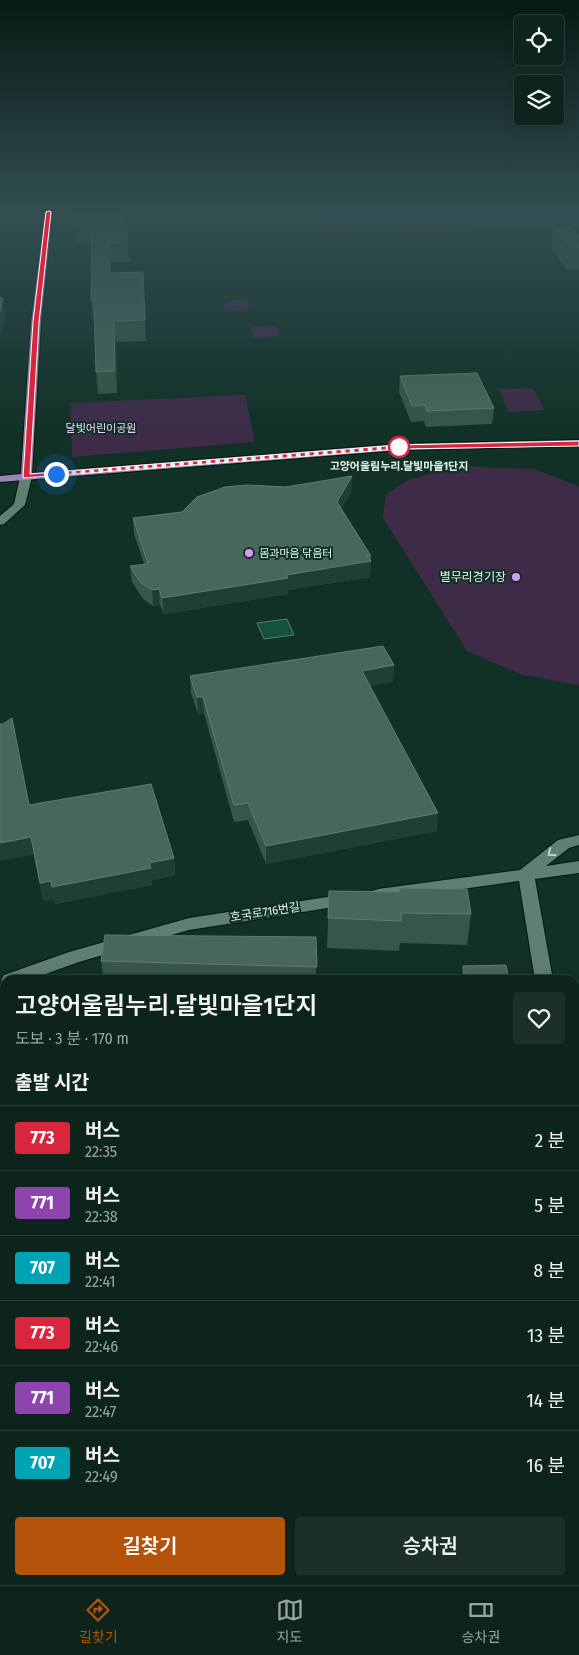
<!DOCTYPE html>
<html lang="ko">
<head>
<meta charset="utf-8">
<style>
  body { margin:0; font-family:"Fira Sans Condensed","Noto Sans KR",sans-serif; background:#1b3029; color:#f1f3f6; height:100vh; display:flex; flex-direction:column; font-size:19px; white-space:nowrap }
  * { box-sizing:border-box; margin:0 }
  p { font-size:16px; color:#9aa4a3 }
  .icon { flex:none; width:28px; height:28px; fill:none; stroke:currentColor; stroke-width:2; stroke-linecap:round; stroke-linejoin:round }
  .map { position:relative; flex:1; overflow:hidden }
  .panel { position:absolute; left:0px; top:975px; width:580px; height:610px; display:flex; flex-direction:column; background:#0d241c; border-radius:15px 15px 0 0; box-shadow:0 2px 12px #0003,0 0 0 1px #2d413b }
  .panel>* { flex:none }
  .badge { padding:0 10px; border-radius:4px; font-size:18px; line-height:32px }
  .controls { position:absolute; left:514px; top:15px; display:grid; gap:10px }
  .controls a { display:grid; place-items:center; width:50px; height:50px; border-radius:5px; background:#0d241c; box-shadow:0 2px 12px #0003,0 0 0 1px #2d413b; font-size:25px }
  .you { position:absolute; width:25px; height:25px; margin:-12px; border:4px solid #fff; border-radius:50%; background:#1a73e8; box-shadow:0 0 0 8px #1a73e833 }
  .map>.badge { position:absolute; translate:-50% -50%; box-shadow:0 0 0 2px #fff }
  h2 { padding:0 15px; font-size:19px; line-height:45px }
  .round { display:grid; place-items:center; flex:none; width:52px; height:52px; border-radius:5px; background:#1b3029 }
  .headline { display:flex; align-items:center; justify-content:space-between; height:85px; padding:0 15px }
  h1 { font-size:24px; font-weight:600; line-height:38px }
  .primary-button { display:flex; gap:10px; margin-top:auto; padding:10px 15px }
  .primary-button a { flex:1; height:58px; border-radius:5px; background:#b45309; color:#fff; font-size:20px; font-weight:600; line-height:58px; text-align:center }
  .primary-button a+a { background:#1b3029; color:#f1f3f6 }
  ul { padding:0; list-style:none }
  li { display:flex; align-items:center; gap:15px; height:65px; padding:0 15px; border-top:1px solid #2d413b }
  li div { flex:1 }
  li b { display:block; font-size:19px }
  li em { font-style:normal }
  li .badge { min-width:55px; font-weight:700; text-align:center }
  .menu { display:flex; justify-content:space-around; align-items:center; height:70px; border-top:1px solid #2d413b; background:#0d241c; font-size:14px; color:#9aa4a3 }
  .menu a { display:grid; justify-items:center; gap:2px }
  .menu .current { color:#b45309 }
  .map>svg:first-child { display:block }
  .built { fill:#123b2e }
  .green { fill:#3e2b48 }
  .water { fill:#15503e; stroke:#528172 }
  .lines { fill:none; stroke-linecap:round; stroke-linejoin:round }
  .minor-casing { stroke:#00180f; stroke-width:2 }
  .major-casing { stroke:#00180f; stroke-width:2 }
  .minor { fill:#5f7f72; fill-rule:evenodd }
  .major { fill:#9a84b2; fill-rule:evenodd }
  .wall { fill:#375549 }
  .shaded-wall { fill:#203f34 }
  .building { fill:#49665b; stroke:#617c72 }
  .oneway { stroke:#bbd0c7 }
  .line { fill:#d7263d; stroke:#fff }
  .walk { stroke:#e2f3ec; stroke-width:5; stroke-dasharray:0 9 }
  .stop-dot { fill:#fff; stroke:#d7263d; stroke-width:2.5 }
  .poi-dot { fill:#d99af7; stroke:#113026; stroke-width:2 }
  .labels { text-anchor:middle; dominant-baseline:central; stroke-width:4; stroke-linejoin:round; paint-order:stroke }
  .far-park-label { font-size:11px; fill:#efd1fe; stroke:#113026 }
  .far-stop-label { font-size:11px; font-weight:bold; fill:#e2f3ec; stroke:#113026 }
  .far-poi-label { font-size:11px; fill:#e2f3ec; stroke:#113026; text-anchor:start }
  .poi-label { font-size:12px; fill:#e2f3ec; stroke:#113026; text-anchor:end }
  .street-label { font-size:12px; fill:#e2f3ec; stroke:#113026 }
</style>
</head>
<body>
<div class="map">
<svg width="579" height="1585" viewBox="0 0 579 1585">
  <rect width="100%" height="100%" fill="#113026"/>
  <path class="built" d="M0 212H25L17 254 0 255Z
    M148 212H311L319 235 152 245Z
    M575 1127H579V1585H467V1580H575Z"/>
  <path class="green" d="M181 212H293L294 215 182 219Z
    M315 212H579V227L323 235Z
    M236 299H248L250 310 226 312 224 304Z
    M277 326 279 336 253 338 250 327Z
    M533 388 544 410 508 412 499 389Z
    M245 395 255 442 72 457 70 403Z
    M459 466 534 469 579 486V685L522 675 467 651 383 518 386 495 407 480Z
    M575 985H579V1105H577L575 1092Z
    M575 1272H579V1473H575Z"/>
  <path class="water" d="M287 619 294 635 264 639 257 623Z"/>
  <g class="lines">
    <g class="minor-casing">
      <path id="minor" d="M26 474 32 477 25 505 4 524 0 525V516L14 504 20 477Z
        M579 835V845L569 848 546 866 579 861V873L535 879 553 980H535L519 881 378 901 372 899 370 895 372 891 378 889 520 870 558 840Z
        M347 894 353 896 355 900 353 904 189 930 79 962 29 980H5V985L1 980 4 975 69 952 189 918Z
        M575 1106H579V1122H575Z
        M428 1580H452L454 1585H428Z"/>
    </g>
    <g class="major-casing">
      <path id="major" d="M45 212H53L41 322 32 473 399 444 579 440V446L399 450 0 482V476L21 474 31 322Z"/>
    </g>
    <use href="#minor" class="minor"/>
    <use href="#major" class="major"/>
  </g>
  <path class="wall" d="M0 212H5L3 221H0Z
    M74 212H130L124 213 130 262H111V273L143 272 146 341 116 342 117 393 98 394 96 372 94 321H93L91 300V243L76 244Z
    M554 227 579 236V270H567L552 249Z
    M400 376 494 408 492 424 426 427 424 421 411 422 399 392Z
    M352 476 351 492 341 509 371 556 370 577 288 590V594L164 614 160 605 153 606 143 599 132 582 130 566 144 564 134 534 133 518 182 512 286 487Z
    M394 665 393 682 370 686 437 831 266 864 248 820 234 822 204 713 198 714 191 693 190 676Z
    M29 805 174 858 175 875 152 880V885L55 904 54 899 43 901 34 854 0 861Z
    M399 888 471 914 467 945 400 943 399 951 327 948 329 891 399 892Z
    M316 937V980H104L101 961Z
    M463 966 509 980H463L462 976Z
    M0 1045H5V1108L0 1107Z
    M5 1509V1543L2 1533Z"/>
  <path class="shaded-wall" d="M2 212H5L3 221Z
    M109 243 111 262 112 293 110 273Z
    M3 298 5 314 0 342V312Z
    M114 321 116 342 117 393 115 371Z
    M352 476 351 492 336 517 337 502Z
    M371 561 370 577 288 590V594L164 614 162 598 286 575Z
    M159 589 160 605 153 606 152 590Z
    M394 665 393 682 362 688V671Z
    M197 697H203L204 713 198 714Z
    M438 813 437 831 266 864V846Z
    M31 837 34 854 0 861V843Z
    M174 858 175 875 152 880V885L55 904 52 887 149 863Z
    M51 881 54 899 43 901 40 883Z"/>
  <path class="building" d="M74 212H124L128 242 109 243 110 273 143 272 145 320 114 321 115 371 96 372 94 300H91L92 224 74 225Z
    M554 227H572L579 236V248H570Z
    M0 298H3L0 312Z
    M477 373 494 408 427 411 425 405 412 406 400 376Z
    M352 476 337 502 371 556H367L371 561 286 575 288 578 162 598 159 589 152 590 141 583 130 566 148 564 133 518 182 512 197 497 225 487 247 485 286 487Z
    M383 646 394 665 362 671 438 813 266 846 248 803 234 805 203 697H197L190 676Z
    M12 718 29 805 151 784 174 858 149 863 151 868 52 887 51 881 40 883 31 837 0 843V724H3Z
    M399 888 467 889 471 914 401 913V921L328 918 329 891 400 892Z
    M105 935 316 937 317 967 101 961Z
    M506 965 509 980H465L463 966Z
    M0 1045H5V1078H0Z
    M5 1509V1533H2Z
    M291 1580H416V1585H291Z"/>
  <defs><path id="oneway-chevron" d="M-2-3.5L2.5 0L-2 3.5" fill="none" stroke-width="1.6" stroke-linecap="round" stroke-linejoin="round" transform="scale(1.25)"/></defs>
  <use class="oneway" href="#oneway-chevron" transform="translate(551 853) rotate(142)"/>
  <linearGradient id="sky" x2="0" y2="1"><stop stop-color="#091a15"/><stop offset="0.49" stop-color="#324e52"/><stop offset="1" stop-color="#324e52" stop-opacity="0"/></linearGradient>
  <rect width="579" height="434" fill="url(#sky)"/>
  <path class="line" d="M49 211 51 212 39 322 30 474 399 445 579 441V446L399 449 23 478 33 322 46 212Z"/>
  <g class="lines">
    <path class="walk" d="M56 474 399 447"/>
  </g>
  <circle class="stop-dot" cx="399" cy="447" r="10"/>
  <g class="poi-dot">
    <circle cx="249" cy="553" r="5"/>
    <circle cx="516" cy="577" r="5"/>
  </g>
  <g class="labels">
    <g class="far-park-label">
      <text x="101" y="428">달빛어린이공원</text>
    </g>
    <g class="far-stop-label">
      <text x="399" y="466">고양어울림누리.달빛마을1단지</text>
    </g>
    <g class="far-poi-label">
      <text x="259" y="553">몸과마음 닦음터</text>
    </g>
    <g class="poi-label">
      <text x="506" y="577">별무리경기장</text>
    </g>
    <g class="street-label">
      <text transform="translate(265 912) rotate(-9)">호국로716번길</text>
    </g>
  </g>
</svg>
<div class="controls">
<a><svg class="icon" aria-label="locate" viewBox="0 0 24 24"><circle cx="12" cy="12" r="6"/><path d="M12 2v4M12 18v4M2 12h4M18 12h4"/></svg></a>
<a><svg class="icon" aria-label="layers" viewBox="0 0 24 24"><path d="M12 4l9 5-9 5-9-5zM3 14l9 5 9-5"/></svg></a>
</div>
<div class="you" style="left:56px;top:474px"></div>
<section class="panel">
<div class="headline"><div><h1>고양어울림누리.달빛마을1단지</h1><p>도보 · 3 분 · 170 m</p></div><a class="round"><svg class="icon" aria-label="heart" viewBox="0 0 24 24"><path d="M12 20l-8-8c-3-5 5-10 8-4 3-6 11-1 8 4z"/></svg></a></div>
<h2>출발 시간</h2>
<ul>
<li><span class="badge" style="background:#d7263d;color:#fff">773</span><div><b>버스</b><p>22:35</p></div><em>2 분</em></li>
<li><span class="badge" style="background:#8e44ad;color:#fff">771</span><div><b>버스</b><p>22:38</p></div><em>5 분</em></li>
<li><span class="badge" style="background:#00a3b4;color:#fff">707</span><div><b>버스</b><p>22:41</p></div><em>8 분</em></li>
<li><span class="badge" style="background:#d7263d;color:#fff">773</span><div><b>버스</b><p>22:46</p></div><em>13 분</em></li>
<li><span class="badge" style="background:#8e44ad;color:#fff">771</span><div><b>버스</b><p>22:47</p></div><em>14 분</em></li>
<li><span class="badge" style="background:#00a3b4;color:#fff">707</span><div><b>버스</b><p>22:49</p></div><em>16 분</em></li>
</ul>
<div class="primary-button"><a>길찾기</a><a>승차권</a></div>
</section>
</div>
<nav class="menu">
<a class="current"><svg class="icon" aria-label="directions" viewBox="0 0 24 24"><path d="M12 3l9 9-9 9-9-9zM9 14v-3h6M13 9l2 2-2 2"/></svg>길찾기</a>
<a><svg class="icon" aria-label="map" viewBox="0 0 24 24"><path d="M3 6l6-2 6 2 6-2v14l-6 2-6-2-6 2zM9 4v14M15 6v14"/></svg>지도</a>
<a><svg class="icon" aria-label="tickets" viewBox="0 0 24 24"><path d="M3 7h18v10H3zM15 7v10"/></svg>승차권</a>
</nav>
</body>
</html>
